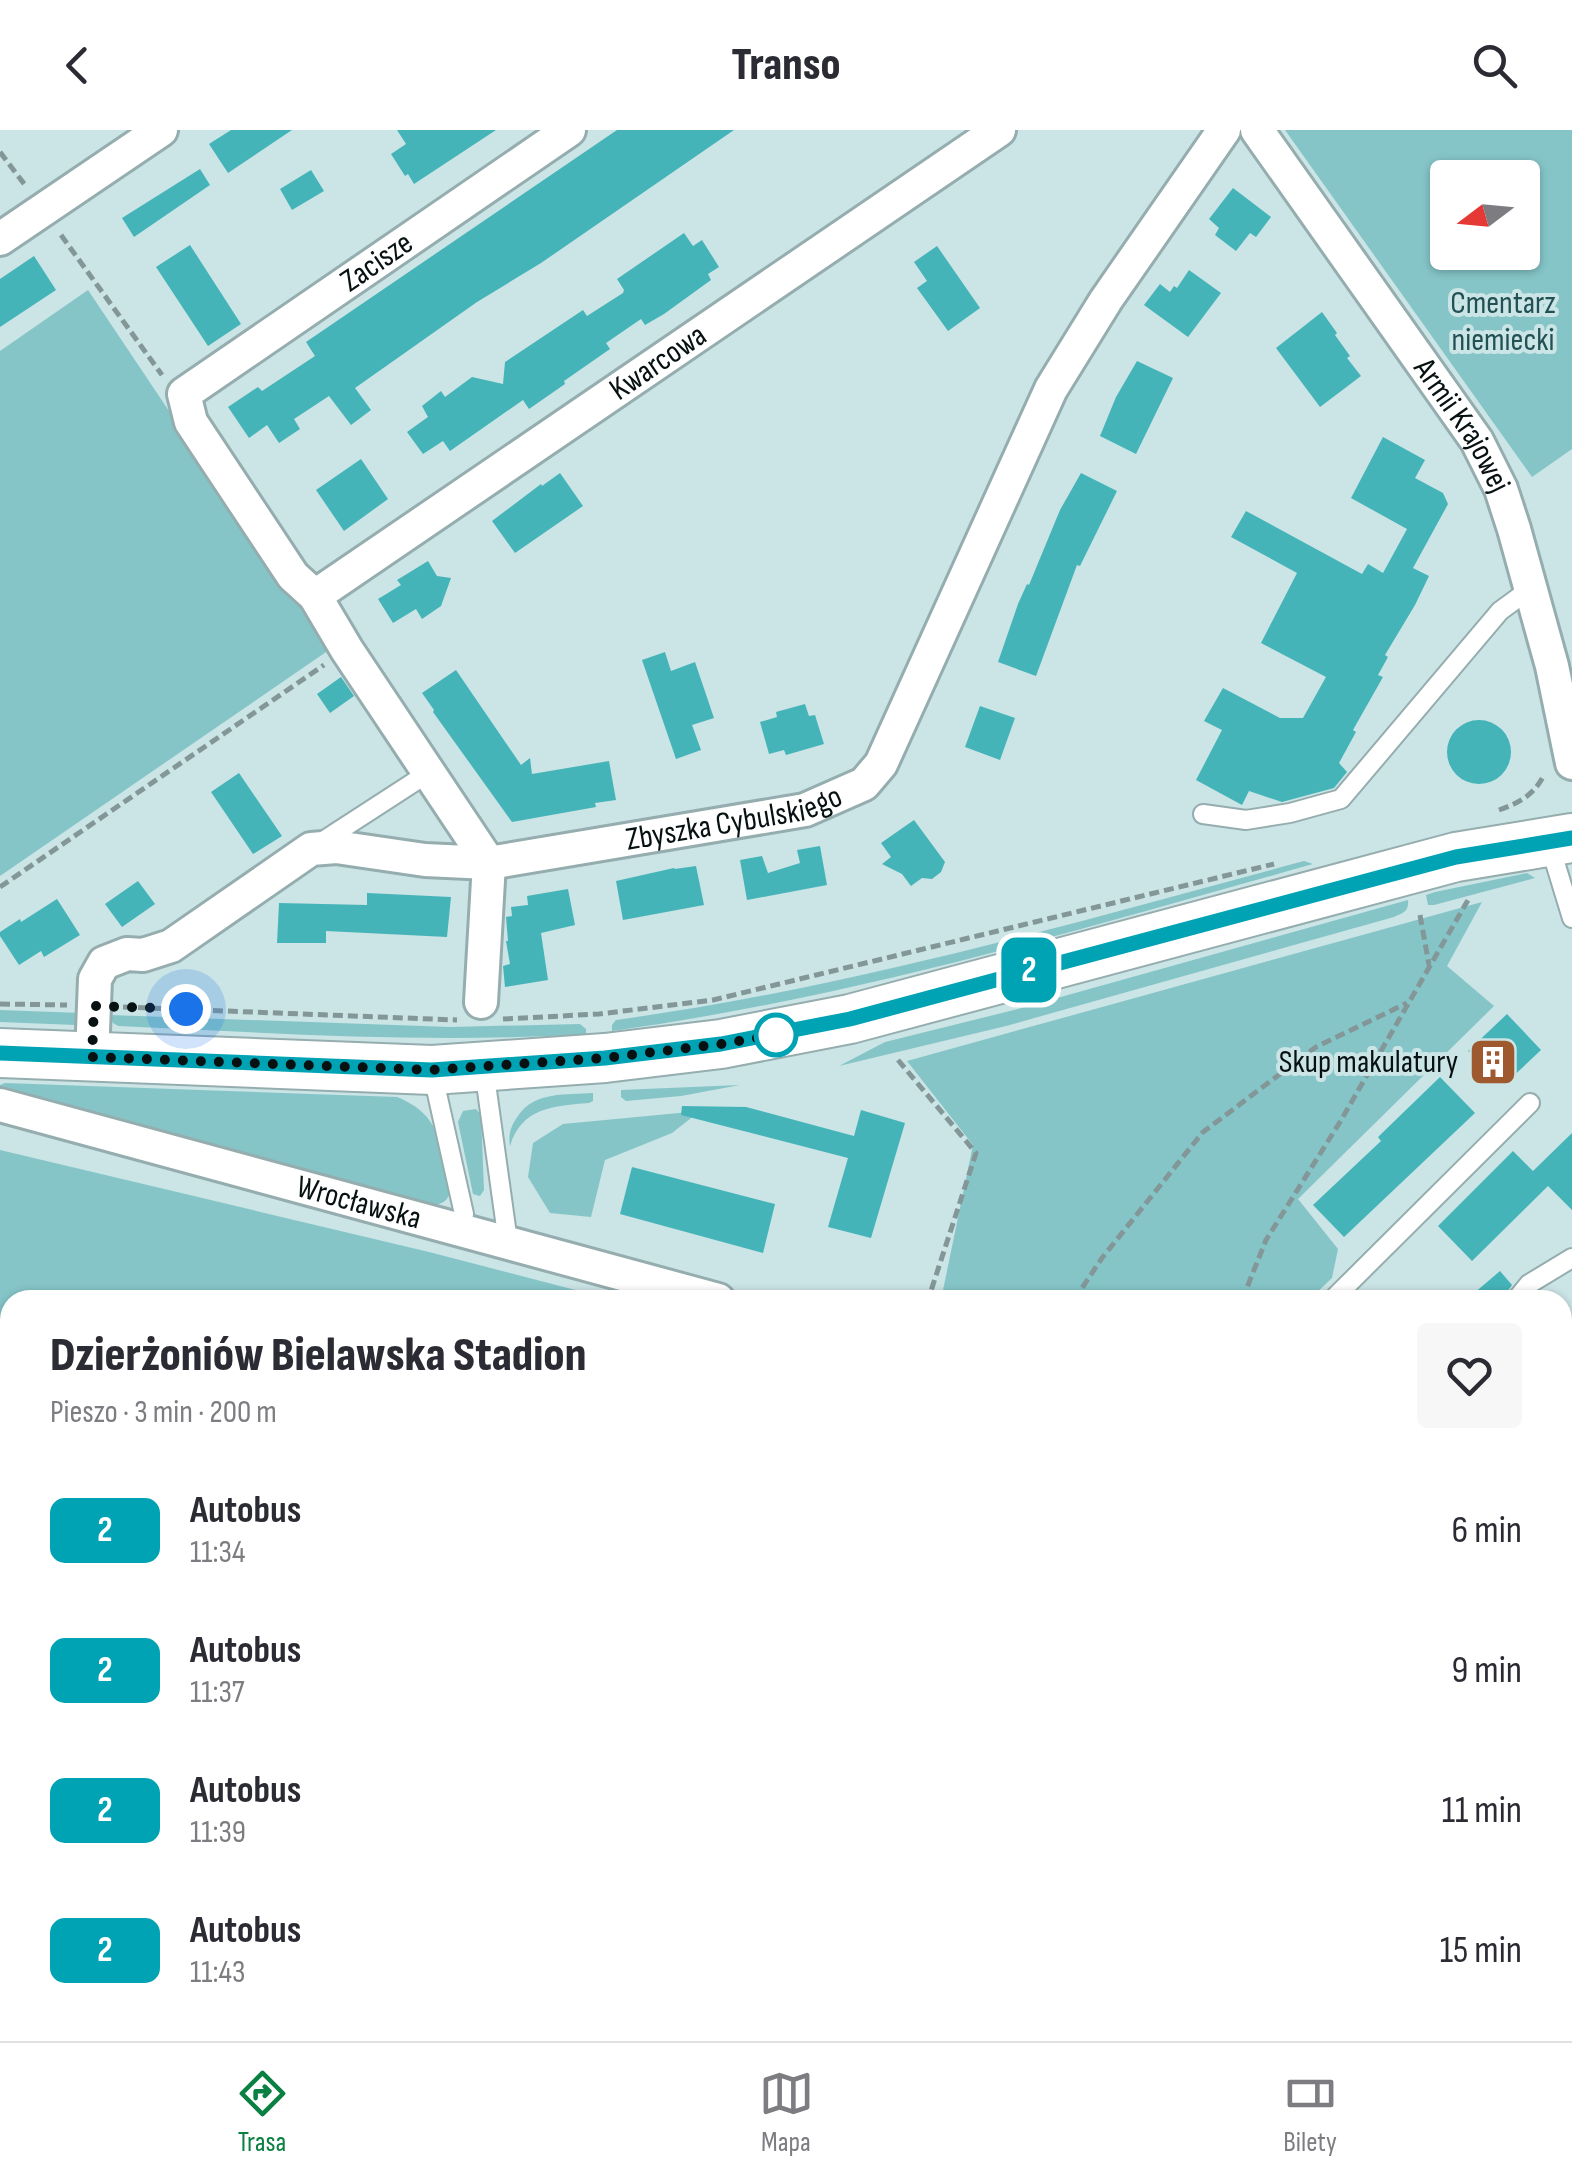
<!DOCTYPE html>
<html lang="pl">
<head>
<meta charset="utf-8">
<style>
  body { margin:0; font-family:"Sofia Sans Condensed",sans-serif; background:#f7f7f7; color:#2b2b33; height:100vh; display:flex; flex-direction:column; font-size:38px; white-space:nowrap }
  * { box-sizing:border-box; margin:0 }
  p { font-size:32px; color:#7c7c81 }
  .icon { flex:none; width:55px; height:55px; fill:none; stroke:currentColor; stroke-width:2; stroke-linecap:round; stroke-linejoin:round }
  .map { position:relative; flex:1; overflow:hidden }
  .drawer { position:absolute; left:0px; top:1160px; width:1572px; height:752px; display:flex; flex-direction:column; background:#fff; border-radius:30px 30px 0 0; box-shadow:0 2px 8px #0004 }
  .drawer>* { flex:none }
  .badge { padding:0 20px; border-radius:15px; font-size:35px; line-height:65px }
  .needle { width:65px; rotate:254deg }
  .buttons { position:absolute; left:1430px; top:30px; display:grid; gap:20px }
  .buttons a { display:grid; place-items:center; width:110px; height:110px; border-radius:10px; background:#fff; box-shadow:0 2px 8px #0004; font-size:50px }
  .you { position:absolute; width:50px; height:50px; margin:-25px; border:8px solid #fff; border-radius:50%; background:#1a73e8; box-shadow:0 0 0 15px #1a73e833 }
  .map>.badge { position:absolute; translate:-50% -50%; box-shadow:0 0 0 5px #fff }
  .round { display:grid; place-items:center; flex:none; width:105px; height:105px; border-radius:10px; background:#f7f7f7 }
  .head { display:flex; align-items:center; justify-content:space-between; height:170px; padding:0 50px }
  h1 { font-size:48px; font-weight:800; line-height:75px }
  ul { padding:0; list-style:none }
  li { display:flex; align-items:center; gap:30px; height:140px; padding:0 50px }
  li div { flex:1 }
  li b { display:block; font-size:38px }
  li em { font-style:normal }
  li .badge { min-width:110px; font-weight:700; text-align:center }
  header { display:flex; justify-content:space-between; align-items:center; height:130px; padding:0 50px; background:#fff; font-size:45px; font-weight:800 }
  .menu { display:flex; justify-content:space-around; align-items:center; height:140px; border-top:2px solid #e1e1e2; background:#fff; font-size:28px; color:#7c7c81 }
  .menu a { display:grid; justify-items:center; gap:5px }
  .menu .on { color:#0b8043 }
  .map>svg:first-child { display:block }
  .built { fill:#b8dadc }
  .green { fill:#85c5c8; fill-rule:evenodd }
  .building { fill:#45b4b9 }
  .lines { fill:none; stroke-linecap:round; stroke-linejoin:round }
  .service-casing { stroke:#95adae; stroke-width:22 }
  .pedestrian-casing { stroke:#95adae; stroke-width:30 }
  .minor-casing { stroke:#95adae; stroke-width:38 }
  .tertiary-casing { stroke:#95adae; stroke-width:48 }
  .secondary-casing { stroke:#95adae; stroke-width:52 }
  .path { stroke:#849798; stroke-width:5; stroke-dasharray:10 5; stroke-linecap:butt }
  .service { stroke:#fff; stroke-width:18 }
  .pedestrian { stroke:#fff; stroke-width:25 }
  .minor { stroke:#fff; stroke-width:32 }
  .tertiary { stroke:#fff; stroke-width:42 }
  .secondary { stroke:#fff; stroke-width:48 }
  .line-casing { stroke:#fff; stroke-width:22 }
  .line { stroke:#00a3b4; stroke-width:15 }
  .walk { stroke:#081112; stroke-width:10; stroke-dasharray:0 18 }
  .stop-dot { fill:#fff; stroke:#00a3b4; stroke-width:5 }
  .labels { text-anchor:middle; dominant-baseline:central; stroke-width:8; stroke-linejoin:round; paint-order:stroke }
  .street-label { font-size:32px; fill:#081112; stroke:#cbe4e5 }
  .park-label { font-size:32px; fill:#215154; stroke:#cbe4e5 }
  .poi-label { font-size:32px; fill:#081112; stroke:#cbe4e5; text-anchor:end }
</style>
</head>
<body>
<header><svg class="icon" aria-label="back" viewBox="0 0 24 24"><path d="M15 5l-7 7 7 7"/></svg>Transo<svg class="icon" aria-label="search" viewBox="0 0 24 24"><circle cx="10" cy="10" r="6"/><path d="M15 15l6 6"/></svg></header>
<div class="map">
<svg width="1572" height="1911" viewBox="0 0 1572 1911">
  <rect width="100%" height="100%" fill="#cbe4e5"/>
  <path class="built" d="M752 1903H838L834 1911H773Z"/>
  <path class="green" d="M1285 0H1572V319L1532 347ZM1448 48H1522V122H1448Z
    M88 160 329 520 0 746V221Z
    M1304 731 1313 734C1082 799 851 868 612 901V895L616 890C849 858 1077 792 1304 731Z
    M1527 743 1535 748 1434 775H1428L1426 765 1435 762Z
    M1408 770C1409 781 1404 783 1394 787L1006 896 839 936 885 912 1014 880Z
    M1482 772 1447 836 1494 876 1298 1069 1338 1119 1332 1148 1309 1170H941L973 1015 907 931Z
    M0 880 81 883V890L76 895 0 892Z
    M110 885 450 897 580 894 586 899V904C430 914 274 903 118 896L113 893Z
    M5 953 397 967C444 986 440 1018 450 1062 447 1075 436 1075 424 1076L0 962V955Z
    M740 955 681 966 626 971 621 967V960Z
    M593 963V971L589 973C554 976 522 977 510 1016 508 1005 511 995 518 986 534 961 567 965 593 963Z
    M476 979 481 985 484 1060 480 1066 473 1064 458 992 463 981Z
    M700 981 672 1003 605 1030 591 1087 550 1083 528 1047 533 1013 563 994Z
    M0 1020 429 1122 587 1163 585 1170H10V1644L0 1640Z
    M1562 1418C1572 1438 1572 1470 1563 1493Z
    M1572 1557V1635L1563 1632V1578Z
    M1134 1903 1308 1902V1903L1304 1911H1155Z"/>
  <path class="building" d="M231 0H292L228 43 209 14Z
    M397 0H496L414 54 408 44 405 46 391 24 406 14Z
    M617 0H734L541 133 477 172 355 258 371 280 351 295 329 266 294 289 300 299 279 313 267 295 249 308 228 277 258 257 262 261 315 226 306 212Z
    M200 39 210 55 134 107 122 88Z
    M311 40 324 61 292 80 280 59Z
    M1233 58 1271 87 1256 107 1250 103 1236 121 1215 105 1219 98 1209 89Z
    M684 103 693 116 702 110 719 137 708 144 711 150 664 184 645 195 641 189 606 213 610 219 564 251 565 254 529 279 523 270 450 321 443 311 423 324 407 302 428 287 422 276 441 261 445 267 472 247 503 254 505 232 583 180 587 186 623 163 624 160 617 149Z
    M190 115 241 194 208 216 156 137Z
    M937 116 980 178 948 201 917 158 927 151 914 132Z
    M34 126 56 160 0 197V149Z
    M1189 140 1221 163 1188 207 1144 175 1160 154 1170 162 1174 156 1177 158Z
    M1322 182 1337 203 1335 205 1350 226 1347 228 1361 246 1320 277 1276 218Z
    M1137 231 1173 248 1136 324 1100 306 1116 267Z
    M1383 307 1425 330 1415 348 1443 363 1448 374 1413 438 1429 446 1415 475 1385 525 1388 527 1378 545 1383 547 1353 600 1356 602 1339 633 1347 642 1334 658 1282 672 1249 661 1242 675 1196 650 1222 600 1204 591 1223 558 1280 588H1303L1326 547 1261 513 1297 443 1231 407 1246 381 1362 444 1368 434 1383 443 1407 399 1351 368Z
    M361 329 388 369 344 401 316 360Z
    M560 343 583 376 515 423 492 391 541 354 542 356Z
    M1081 343 1117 361 1080 436 1077 435 1036 546 998 532 1018 474 1027 454 1029 455 1060 380Z
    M428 431 437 446 451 448 441 476 422 489 416 479 393 493 378 469 401 455 397 450Z
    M665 522 671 541 695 532 714 588 692 595 701 620 676 629 642 530Z
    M456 540 521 635 530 628 532 644 609 631 616 670 595 673 596 677 512 692 433 582 434 580 422 563Z
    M341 547 354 566 330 583 317 564Z
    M805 574 809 586 815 585 824 614 786 625 784 620 769 624 760 592 777 587 776 582Z
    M980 576 1015 588 1000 630 965 617Z
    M1447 622a32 32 0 1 1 64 0a32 32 0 1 1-64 0Z
    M239 643 282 706 253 724 211 662Z
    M914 690 945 732 941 742 932 749 922 748 911 756 902 744 882 734 891 727 881 713Z
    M820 716 827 755 747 770 740 730 762 726 768 743 800 733 797 720Z
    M696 736 704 775 623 790 616 751 674 738 675 739Z
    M138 751 155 774 122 797 105 774Z
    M568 759 575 795 541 803 548 850 505 857 503 836 510 834 506 811H508L506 787 512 786 511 777 528 775 527 766Z
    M367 763 451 767 447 807 326 801V813H277L279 773 367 775Z
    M57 769 80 805 44 827 41 821 19 835 0 806V802L20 789 21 792Z
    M1507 884 1541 920 1504 955 1468 921Z
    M1440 947 1475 983 1344 1107 1313 1075 1381 1011 1378 1007Z
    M682 976 746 977 854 1006 861 980 905 993 871 1108 828 1097 848 1028 681 985Z
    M1572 1003V1080L1548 1056 1472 1131 1438 1096 1513 1021 1533 1041Z
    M632 1037 775 1074 763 1123 620 1084Z
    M1500 1141 1512 1155 1501 1170H1466Z"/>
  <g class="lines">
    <g class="service-casing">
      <path id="service" d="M1203 684 1246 690 1290 683 1341 669 1500 481 1530 459
        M320 713 428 643
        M1550 716 1572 788
        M484 939 508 1112
        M432 941 464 1084 461 1099
        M1332 1170 1530 973
        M1516 1170 1529 1154 1572 1128
        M0 1813 10 1818
        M250 1902 283 1911"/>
    </g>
    <g class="pedestrian-casing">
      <path id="pedestrian" d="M0 1647 10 1650
        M694 1902 717 1911"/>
    </g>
    <g class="minor-casing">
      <g id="minor">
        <path id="s1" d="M1257 0 1477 311 1501 359 1514 399 1552 536 1572 633"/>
        <path d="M0 109 161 0"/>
        <path id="s2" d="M315 466 999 0"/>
        <path id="s3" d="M481 872 489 733 347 520 315 466 293 446 191 292 184 264 569 0"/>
        <path id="s4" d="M92 927 95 849 104 833 127 824 143 825 171 816 311 719 336 717 425 730 489 733 805 680 864 654 881 634 1051 259 1106 170 1224 0"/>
        <path id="s5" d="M0 975 718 1170"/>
        <path d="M1562 1389 1572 1393"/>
        <path d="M1562 1651 1572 1654"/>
      </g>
    </g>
    <g class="tertiary-casing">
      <path id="tertiary" d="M1562 1523 1572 1505
        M1365 1911 1370 1902"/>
    </g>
    <g class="secondary-casing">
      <path id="secondary" d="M0 923 432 940 605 928 721 914 850 889 1456 727 1572 708"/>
    </g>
    <path class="path" d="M0 22 25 55
      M61 105 162 245
      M1499 680C1519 673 1534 665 1544 645
      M0 757 324 535
      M1420 785 1429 835
      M0 874 67 875
      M123 877 457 890
      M503 889 599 884 713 870 1274 734
      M898 930 976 1023 928 1170
      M1074 1170 1102 1128 1203 1002 1316 917 1407 873
      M1242 1170 1266 1110 1340 992 1468 770
      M803 1911 807 1902"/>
    <use href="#service" class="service"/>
    <use href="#pedestrian" class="pedestrian"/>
    <use href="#minor" class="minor"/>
    <use href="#tertiary" class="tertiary"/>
    <use href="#secondary" class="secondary"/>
  </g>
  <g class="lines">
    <g class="line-casing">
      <path id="line" d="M0 923 432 940 605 928 721 914 850 889 1456 727 1572 708"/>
    </g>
    <use href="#line" class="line"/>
    <path class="walk" d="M186 879 94 876 92 927 432 940 605 928 721 914 776 905"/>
  </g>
  <defs>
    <g id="building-square" transform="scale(2.5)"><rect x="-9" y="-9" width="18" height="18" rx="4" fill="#9f592f" stroke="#cbe4e5"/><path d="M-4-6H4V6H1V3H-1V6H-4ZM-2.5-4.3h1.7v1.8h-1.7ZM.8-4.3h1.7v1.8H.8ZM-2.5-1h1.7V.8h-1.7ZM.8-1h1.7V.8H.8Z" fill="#fff"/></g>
  </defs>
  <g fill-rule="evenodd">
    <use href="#building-square" x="1493" y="932"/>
  </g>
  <circle class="stop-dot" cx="776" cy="905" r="20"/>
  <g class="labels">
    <g class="street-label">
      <text stroke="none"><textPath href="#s3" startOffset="935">Zacisze</textPath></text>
      <text stroke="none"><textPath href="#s2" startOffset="415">Kwarcowa</textPath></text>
      <text stroke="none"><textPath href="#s1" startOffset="360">Armii Krajowej</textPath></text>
      <text stroke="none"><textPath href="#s4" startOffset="765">Zbyszka Cybulskiego</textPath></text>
      <text stroke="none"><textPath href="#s5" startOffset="372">Wrocławska</textPath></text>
    </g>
    <g class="park-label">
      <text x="1503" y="173">Cmentarz<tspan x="1503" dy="37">niemiecki</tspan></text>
    </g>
    <g class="poi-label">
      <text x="1458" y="932">Skup makulatury</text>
    </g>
  </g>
</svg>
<div class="buttons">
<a><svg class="needle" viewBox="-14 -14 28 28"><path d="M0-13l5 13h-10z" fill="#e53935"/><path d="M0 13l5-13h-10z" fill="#7c7c81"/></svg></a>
</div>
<div class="you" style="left:186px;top:879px"></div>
<b class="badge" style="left:1029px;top:840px;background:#00a3b4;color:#fff">2</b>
<section class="drawer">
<div class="head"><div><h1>Dzierżoniów Bielawska Stadion</h1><p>Pieszo · 3 min · 200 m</p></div><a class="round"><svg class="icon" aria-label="heart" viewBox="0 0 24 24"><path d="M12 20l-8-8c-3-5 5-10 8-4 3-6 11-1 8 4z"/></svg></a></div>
<ul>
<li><span class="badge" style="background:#00a3b4;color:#fff">2</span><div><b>Autobus</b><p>11:34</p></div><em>6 min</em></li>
<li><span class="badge" style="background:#00a3b4;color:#fff">2</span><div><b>Autobus</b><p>11:37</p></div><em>9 min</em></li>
<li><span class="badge" style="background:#00a3b4;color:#fff">2</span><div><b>Autobus</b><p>11:39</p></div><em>11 min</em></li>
<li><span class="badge" style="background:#00a3b4;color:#fff">2</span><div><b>Autobus</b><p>11:43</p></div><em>15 min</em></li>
</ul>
</section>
</div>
<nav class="menu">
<a class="on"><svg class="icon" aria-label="directions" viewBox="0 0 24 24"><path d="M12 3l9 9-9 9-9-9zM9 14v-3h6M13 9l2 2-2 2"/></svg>Trasa</a>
<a><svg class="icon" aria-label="map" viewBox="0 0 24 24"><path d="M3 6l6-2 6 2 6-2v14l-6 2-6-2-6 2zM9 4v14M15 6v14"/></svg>Mapa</a>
<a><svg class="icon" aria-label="tickets" viewBox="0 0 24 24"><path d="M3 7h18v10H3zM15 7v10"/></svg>Bilety</a>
</nav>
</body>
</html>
